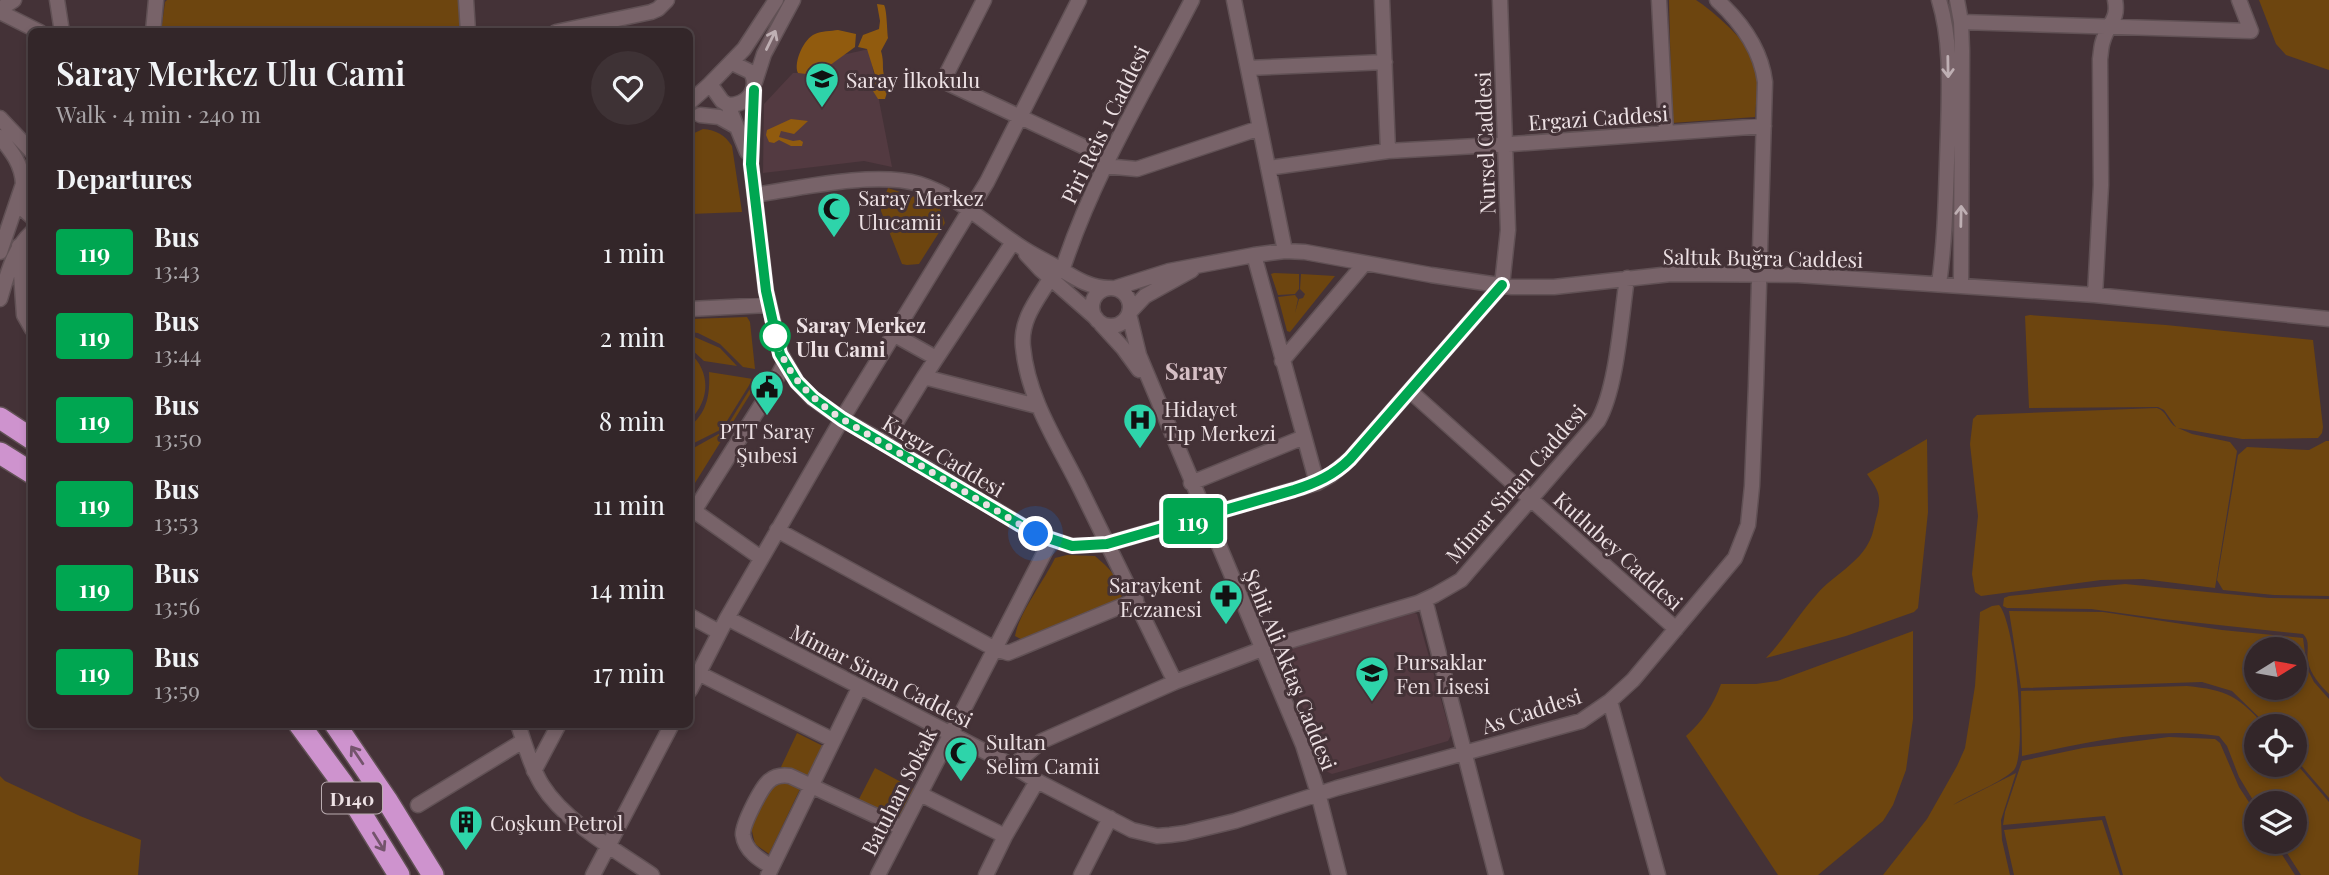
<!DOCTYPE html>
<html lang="en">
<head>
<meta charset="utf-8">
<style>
  body { margin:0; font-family:"Playfair Display",serif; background:#3e3235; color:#f1f3f6; height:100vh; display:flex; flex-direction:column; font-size:26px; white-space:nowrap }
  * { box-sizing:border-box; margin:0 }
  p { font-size:23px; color:#a9a5a8 }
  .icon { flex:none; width:38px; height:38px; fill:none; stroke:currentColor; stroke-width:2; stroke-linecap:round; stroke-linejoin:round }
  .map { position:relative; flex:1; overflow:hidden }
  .panel { position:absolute; left:28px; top:28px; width:665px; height:700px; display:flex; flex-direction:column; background:#332629; border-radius:10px; box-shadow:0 4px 10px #0003,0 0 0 2px #4e4346 }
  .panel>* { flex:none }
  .badge { padding:0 14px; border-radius:5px; font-size:24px; line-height:46px }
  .needle { width:46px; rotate:79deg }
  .fabs { position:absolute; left:2244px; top:637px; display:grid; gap:14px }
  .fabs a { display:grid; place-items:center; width:63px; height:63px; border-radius:50%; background:#332629; box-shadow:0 4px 10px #0003,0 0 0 2px #4e4346; font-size:35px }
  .you { position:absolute; width:35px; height:35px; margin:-18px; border:5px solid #fff; border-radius:50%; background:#1a73e8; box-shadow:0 0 0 10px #1a73e833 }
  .map>.badge { position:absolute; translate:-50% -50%; box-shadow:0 0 0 4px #fff }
  h2 { padding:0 28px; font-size:26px; line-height:63px }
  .round { display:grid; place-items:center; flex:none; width:74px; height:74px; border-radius:37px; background:#3e3235 }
  .headline { display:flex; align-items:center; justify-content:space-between; height:119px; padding:0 28px }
  h1 { font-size:33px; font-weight:600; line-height:52px }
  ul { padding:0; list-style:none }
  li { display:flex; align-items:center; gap:21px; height:84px; padding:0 28px }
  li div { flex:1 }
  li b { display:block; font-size:26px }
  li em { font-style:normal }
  li .badge { min-width:77px; font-weight:700; text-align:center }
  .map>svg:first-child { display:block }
  .built { fill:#533a41 }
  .green { fill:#6d450f; fill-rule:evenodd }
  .forest { fill:#915b0e }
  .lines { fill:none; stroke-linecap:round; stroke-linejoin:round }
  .minor-casing { stroke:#615155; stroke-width:17 }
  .highway-casing { stroke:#615155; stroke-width:24 }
  .minor { stroke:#786369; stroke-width:14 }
  .highway { stroke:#ce93ce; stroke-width:21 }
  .oneway { stroke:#beafb3 }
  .oneway2 { stroke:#74546c }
  .line-casing { stroke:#fff; stroke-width:16 }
  .line { stroke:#00a651; stroke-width:10 }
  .walk { stroke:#ede1e4; stroke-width:7; stroke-dasharray:0 12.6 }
  .stop-dot { fill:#fff; stroke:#00a651; stroke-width:3.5 }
  .labels { text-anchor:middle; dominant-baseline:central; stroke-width:6; stroke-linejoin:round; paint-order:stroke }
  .shield { fill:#443237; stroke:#baacb0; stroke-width:2 }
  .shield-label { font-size:19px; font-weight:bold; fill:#ede1e4 }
  .poi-label { font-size:21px; fill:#ede1e4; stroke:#443237; text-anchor:start }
  .street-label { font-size:21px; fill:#ede1e4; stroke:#443237 }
  .stop-label { font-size:21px; font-weight:bold; fill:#ede1e4; stroke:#443237; text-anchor:start }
  .quarter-label { font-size:24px; font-weight:bold; fill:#d6bfc5; stroke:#443237 }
</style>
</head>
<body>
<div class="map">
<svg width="2329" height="875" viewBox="0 0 2329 875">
  <rect width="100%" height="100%" fill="#443237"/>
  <path class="built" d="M869 49 892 167 864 161 763 173 764 104 793 73H815L842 55Z
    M1410 611 1417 614 1451 735 1448 741 1332 774 1322 769 1308 721 1280 649Z"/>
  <path class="green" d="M167 0H461L462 31 161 32 165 2Z
    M1669 0H1696C1713 11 1743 38 1752 55 1761 73 1756 98 1755 117L1672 123Z
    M2259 0H2329V70L2286 55 2276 44Z
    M703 129C716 130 725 135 732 146L742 212 690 214V135Z
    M888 188 939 205 945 223 919 264 907 265 902 264 881 211V205Z
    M1274 273 1299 274V289L1295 294 1278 295 1271 274Z
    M1301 274 1335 276 1290 332 1287 331 1278 297 1295 295 1298 299 1295 313 1299 299 1303 298 1305 294 1300 289Z
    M2030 315 2166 325 2313 340 2323 427 2322 433 2318 438 2242 439 2178 428 2192 434 2230 442 2237 451 2215 588 2143 579 2101 580 1981 596 1975 592 1972 574 1978 516 1970 444 1973 419 1977 415 2157 408C2167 411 2168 423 2176 427L2164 410 2158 407 2029 408 2025 316Z
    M747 317 750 322 755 369 743 367 720 344 698 333 690 332V319Z
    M690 335 720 348 737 366 704 361 690 348Z
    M690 353C711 372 710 400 690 420Z
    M709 372 753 379 722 429 690 445V426C708 412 710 393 709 372Z
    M756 379 759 380 690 491V450L724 431Z
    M1927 439 1928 512 1918 608 1914 612 1846 636 1766 658C1786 637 1798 615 1817 594 1833 575 1859 564 1870 540 1873 534 1874 526 1876 519 1882 498 1880 492 1867 474Z
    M2326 441H2329V596L2274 595 2223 590 2217 580 2238 455 2247 447 2309 450Z
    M1067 555 1095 556C1109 568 1120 578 1122 596L1117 601 1024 641 1015 636C1019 613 1044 581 1055 558Z
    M2125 584 2269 598 2329 599V694C2320 685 2310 674 2308 661 2306 650 2311 642 2303 634L2163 619 2091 609 2007 608 2003 606 2004 598 2009 596Z
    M1999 605C2015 622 2028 752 2014 770 2004 781 1967 796 1953 805L2016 773 2001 820 2002 840 2010 875H1883L1927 819 1957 766 1965 748 1975 686 1980 612 1992 606Z
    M2009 611 2103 612 2222 630 2303 638 2307 668 2314 682 2329 699V798L2294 757V726H2268L2232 691 2202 682 2021 688ZM2256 649H2294V688H2256Z
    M1913 631V719L1906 770 1893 805 1883 821 1818 875H1778L1686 736C1703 721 1713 705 1721 684H1756L1777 681Z
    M2187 686C2227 690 2238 696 2265 726H2256V765H2294V761L2329 802V875H2301L2280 842H2294V803H2256V805L2239 777 2227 746 2219 736C2154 726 2085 743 2022 756L2021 691Z
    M797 733 823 746 807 779 781 767Z
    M2169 737 2215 739 2220 743 2239 787 2256 813V842H2274L2295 875H2123L2105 816 2003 825 2005 812 2022 761 2083 748Z
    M875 768 914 789 897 821 858 801Z
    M0 776 5 781 80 816 141 840 138 875H0Z
    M788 781 801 787 769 854 755 844 751 827 772 787 776 783Z
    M2102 820 2120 875H2014L2004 830Z"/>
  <path class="forest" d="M877 4 884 5C887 10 887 30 888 38L881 51C883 58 883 62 883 69 884 83 891 82 885 99H878L873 91 876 78 867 49 858 47 863 35 879 29 880 21Z
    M838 30 856 34 855 47 822 71 806 74 798 73C793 63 804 38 815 34 821 31 831 31 838 30Z
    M791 119 808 121 794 134 781 131 779 137 793 141 800 140 803 142 802 146H791L779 140 774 143 769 142 766 135 767 130Z"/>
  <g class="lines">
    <g class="minor-casing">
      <path id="minor" d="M57 0 62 32
        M466 0 468 32
        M984 0 943 81 1108 158
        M1234 0 1285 251
        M1382 0 1388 151
        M1659 0 1666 133
        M1939 0C1952 42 1949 90 1948 134 1946 184 1946 234 1939 284
        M1957 0 1961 22 1962 51 1961 284
        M0 9 14 0
        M0 12 40 32
        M1961 22 2251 31 2239 0
        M153 32 156 0
        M556 32 651 12 658 9 667 0
        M732 63 751 72C760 90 747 105 728 105L722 101 710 84 744 49 776 0
        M1248 68 1385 62
        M755 82 764 54 793 0
        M754 90 751 164 766 291 781 354 797 382 812 398 842 419 884 442 1036 534 1072 546 1107 544 1317 483 1331 475 1350 459 1502 285 1508 230 1500 0
        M690 102 710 84
        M728 105 747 152
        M700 115 719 117 737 127
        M0 118 32 152
        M0 137C12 152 22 164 23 184
        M1104 166 1137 169 1260 128
        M1268 168 1388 151 1512 144 1764 126
        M20 194 24 210 32 217
        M755 195C800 188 875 171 919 184 957 196 985 223 1018 245 1031 254 1046 261 1060 269 1075 278 1090 288 1109 288
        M19 246 24 315 32 329
        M0 252 23 184 32 174
        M1026 254 1040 269 1096 318
        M1254 255 1317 483
        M1062 271C1093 175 1146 89 1192 0
        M1050 279C1037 300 1020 320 1023 347 1028 400 1058 443 1081 490 1112 554 1144 618 1175 682
        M1092 307a19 19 0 1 1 38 0a19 19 0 1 1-38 0Z
        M1115 288 1169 271 1254 255 1285 251 1305 252 1431 275 1512 287H1554L1671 274 1798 275 2095 295 2329 319
        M2095 295 2101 185 2100 59C2101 53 2101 46 2103 41 2108 23 2119 20 2115 0
        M0 299C7 276 13 249 32 232
        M690 309 768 305
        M1130 312 1145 296 1192 270
        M1129 314 1139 355 1303 745 1318 793 1339 875
        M1101 324 1123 348 1139 370
        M893 334 936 358
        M1282 361 1365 263
        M924 377 1037 406
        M1410 391 1676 629
        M884 442 924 377 1013 242
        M1191 483 1304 437
        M690 508 761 558
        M694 511 770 391 785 362
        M777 530 995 649 1008 653 1136 600
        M1425 600 1496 875
        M690 616 719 632
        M727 618 1013 766 1042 741 1175 682 1262 649 1418 603 1435 595 1461 580 1598 421C1617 388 1621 318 1627 278
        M698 673 833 740
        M690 690 727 618 842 419 987 182 1079 0
        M1610 701 1658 875
        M518 724C525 745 531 767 542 785 565 822 617 851 652 875
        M1013 766 1037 781 1132 830 1157 836 1170 835 1185 833 1235 821 1337 788 1581 721 1610 701 1633 680 1735 558 1748 525 1752 486 1756 385 1765 82C1761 49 1741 22 1717 0
        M534 771 559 724
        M920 794 1005 836
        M418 805 523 741
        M772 867C760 860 745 851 743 835 742 825 761 788 769 781 775 776 783 775 790 776L902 828
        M593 875 672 724
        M768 875 859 688
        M878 875 1051 540
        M986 875 1005 836 1037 781
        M1081 875 1110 818"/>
    </g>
    <g class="highway-casing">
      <path id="highway" d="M0 418 32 439
        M0 453 32 473
        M299 724 343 784 399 875
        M335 724 388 802 433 875"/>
    </g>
    <use href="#minor" class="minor"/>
    <use href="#highway" class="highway"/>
  </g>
  <defs><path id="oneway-shaft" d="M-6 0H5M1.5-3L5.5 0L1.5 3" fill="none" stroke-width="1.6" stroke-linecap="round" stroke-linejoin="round" transform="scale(1.75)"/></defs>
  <g class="oneway">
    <use href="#oneway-shaft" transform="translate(771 40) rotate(-64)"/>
    <use href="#oneway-shaft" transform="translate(1948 67) rotate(89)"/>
    <use href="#oneway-shaft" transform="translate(1961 216) rotate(-89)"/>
  </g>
  <g class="oneway2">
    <use href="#oneway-shaft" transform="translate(357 755) rotate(-124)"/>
    <use href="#oneway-shaft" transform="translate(379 842) rotate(58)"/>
  </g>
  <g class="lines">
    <g class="line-casing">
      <path id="line" d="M754 90 751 164 766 291 780 354 797 382 813 398 842 419 1036 534 1072 546 1107 544 1294 490C1316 483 1334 475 1350 459L1502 285"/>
    </g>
    <use href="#line" class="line"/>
    <path class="walk" d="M775 336C786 375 809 397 842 419L1036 534"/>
  </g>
  <defs>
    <g id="school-pin" transform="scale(1.75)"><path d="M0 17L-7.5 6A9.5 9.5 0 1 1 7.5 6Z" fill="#2ed4aa" stroke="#443237"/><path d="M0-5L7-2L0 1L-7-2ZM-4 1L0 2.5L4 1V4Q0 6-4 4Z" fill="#111"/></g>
    <g id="mosque-pin" transform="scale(1.75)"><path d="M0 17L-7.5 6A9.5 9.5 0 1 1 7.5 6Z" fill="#2ed4aa" stroke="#443237"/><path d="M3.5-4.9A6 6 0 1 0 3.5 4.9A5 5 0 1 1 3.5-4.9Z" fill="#111"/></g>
    <g id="civic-pin" transform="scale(1.75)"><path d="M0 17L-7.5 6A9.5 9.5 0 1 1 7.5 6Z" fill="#2ed4aa" stroke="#443237"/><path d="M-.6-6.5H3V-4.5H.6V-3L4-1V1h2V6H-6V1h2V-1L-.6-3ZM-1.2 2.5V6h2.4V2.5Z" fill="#111"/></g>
    <g id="hospital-pin" transform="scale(1.75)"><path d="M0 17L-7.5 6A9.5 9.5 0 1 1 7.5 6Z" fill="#2ed4aa" stroke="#443237"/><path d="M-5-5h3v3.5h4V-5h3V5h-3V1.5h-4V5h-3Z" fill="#111"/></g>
    <g id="pharmacy-pin" transform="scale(1.75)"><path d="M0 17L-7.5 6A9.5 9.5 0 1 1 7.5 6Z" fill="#2ed4aa" stroke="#443237"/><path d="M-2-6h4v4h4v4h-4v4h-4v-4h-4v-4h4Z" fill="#111"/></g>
    <g id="building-pin" transform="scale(1.75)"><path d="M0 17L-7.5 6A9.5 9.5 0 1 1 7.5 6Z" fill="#2ed4aa" stroke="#443237"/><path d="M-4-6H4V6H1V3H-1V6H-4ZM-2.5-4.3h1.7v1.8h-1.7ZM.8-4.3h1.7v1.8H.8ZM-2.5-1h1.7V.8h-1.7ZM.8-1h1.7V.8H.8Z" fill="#111"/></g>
  </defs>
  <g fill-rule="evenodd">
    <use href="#school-pin" x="822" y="79"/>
    <use href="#mosque-pin" x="834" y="209"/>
    <use href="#civic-pin" x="767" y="387"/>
    <use href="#hospital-pin" x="1140" y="420"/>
    <use href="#pharmacy-pin" x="1226" y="596"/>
    <use href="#school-pin" x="1372" y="673"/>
    <use href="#mosque-pin" x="961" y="753"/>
    <use href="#building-pin" x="466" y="822"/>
  </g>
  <circle class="stop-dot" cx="775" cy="336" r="14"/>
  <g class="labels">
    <rect class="shield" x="322" y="782.5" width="60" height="31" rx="5"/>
    <g class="shield-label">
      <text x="352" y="798">D140</text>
    </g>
    <g class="poi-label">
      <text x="846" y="79">Saray İlkokulu</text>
      <text x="858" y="197">Saray Merkez<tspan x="858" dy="24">Ulucamii</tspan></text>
      <text x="1164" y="408">Hidayet<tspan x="1164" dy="24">Tıp Merkezi</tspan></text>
      <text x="767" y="430" text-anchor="middle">PTT Saray<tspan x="767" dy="24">Şubesi</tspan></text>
      <text x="1202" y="584" text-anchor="end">Saraykent<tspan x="1202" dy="24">Eczanesi</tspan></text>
      <text x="1396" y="661">Pursaklar<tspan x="1396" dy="24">Fen Lisesi</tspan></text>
      <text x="986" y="741">Sultan<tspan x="986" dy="24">Selim Camii</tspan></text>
      <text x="490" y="822">Coşkun Petrol</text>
    </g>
    <g class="street-label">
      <text transform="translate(1598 117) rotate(-4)">Ergazi Caddesi</text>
      <text transform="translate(1104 124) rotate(-64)">Piri Reis 1 Caddesi</text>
      <text transform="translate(1484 143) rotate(-92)">Nursel Caddesi</text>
      <text transform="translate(1763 257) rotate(1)">Saltuk Buğra Caddesi</text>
      <text transform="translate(944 455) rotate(31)">Kırgız Caddesi</text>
      <text transform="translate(1515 483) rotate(-49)">Mimar Sinan Caddesi</text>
      <text transform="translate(1619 550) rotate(42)">Kutlubey Caddesi</text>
      <text transform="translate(1291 669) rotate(68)">Şehit Ali Aktaş Caddesi</text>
      <text transform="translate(882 675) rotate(27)">Mimar Sinan Caddesi</text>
      <text transform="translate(1531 710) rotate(-18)">As Caddesi</text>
      <text transform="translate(898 791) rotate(-63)">Batuhan Sokak</text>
    </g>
    <g class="stop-label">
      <text x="796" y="324">Saray Merkez<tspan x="796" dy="24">Ulu Cami</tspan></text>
    </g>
    <g class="quarter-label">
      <text x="1196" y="370">Saray</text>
    </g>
  </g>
</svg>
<div class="fabs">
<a><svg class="needle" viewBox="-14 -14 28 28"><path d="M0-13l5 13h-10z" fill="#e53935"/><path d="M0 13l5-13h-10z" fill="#a9a5a8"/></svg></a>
<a><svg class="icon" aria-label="locate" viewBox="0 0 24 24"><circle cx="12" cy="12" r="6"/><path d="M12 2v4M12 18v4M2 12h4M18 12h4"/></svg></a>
<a><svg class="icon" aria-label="layers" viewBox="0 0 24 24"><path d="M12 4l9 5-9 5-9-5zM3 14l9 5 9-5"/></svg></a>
</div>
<div class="you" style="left:1036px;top:534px"></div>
<b class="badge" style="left:1193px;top:521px;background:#00a651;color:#fff">119</b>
<section class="panel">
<div class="headline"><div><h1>Saray Merkez Ulu Cami</h1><p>Walk · 4 min · 240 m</p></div><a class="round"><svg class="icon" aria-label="heart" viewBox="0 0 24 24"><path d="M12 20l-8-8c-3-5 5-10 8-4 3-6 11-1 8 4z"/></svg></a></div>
<h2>Departures</h2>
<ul>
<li><span class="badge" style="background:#00a651;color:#fff">119</span><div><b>Bus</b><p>13:43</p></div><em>1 min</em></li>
<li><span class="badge" style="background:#00a651;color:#fff">119</span><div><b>Bus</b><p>13:44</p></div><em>2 min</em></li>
<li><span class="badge" style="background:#00a651;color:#fff">119</span><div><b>Bus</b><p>13:50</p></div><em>8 min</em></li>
<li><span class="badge" style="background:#00a651;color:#fff">119</span><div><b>Bus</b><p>13:53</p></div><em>11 min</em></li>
<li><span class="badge" style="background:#00a651;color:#fff">119</span><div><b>Bus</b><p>13:56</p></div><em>14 min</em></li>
<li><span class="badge" style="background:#00a651;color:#fff">119</span><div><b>Bus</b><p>13:59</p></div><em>17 min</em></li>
</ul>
</section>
</div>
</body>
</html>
